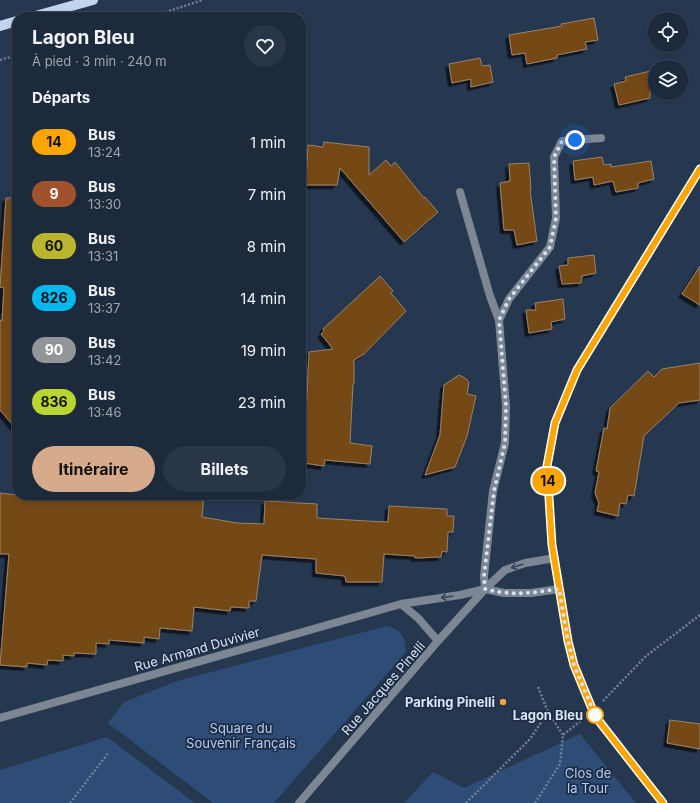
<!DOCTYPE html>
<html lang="fr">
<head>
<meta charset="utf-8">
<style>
  body { margin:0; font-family:Inter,sans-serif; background:#293647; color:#f1f3f6; height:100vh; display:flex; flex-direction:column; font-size:15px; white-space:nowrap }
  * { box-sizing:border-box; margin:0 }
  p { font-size:13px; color:#a0a7af }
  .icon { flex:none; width:22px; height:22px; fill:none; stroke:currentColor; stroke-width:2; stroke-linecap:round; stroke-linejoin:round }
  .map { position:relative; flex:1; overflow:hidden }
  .sheet { position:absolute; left:12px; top:12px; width:294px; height:488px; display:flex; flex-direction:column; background:#1c2a3c; border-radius:16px; box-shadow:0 2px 6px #0003,0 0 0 1px #3a4656 }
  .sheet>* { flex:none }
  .badge { padding:0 8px; border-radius:13px; font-size:14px; line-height:26px }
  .buttons { position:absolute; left:648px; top:12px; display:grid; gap:8px }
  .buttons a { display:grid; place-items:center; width:40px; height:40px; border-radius:50%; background:#1c2a3c; box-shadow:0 2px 6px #0003,0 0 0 1px #3a4656; font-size:20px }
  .you { position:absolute; width:20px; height:20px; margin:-10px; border:3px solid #fff; border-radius:50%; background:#1a73e8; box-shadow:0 0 0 6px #1a73e833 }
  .map>.badge { position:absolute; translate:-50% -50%; box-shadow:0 0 0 2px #fff }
  h2 { padding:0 20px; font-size:15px; line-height:36px }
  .round { display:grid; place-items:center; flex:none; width:42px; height:42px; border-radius:21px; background:#293647 }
  .head { display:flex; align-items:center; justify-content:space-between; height:68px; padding:0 20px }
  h1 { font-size:19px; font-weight:700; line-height:30px }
  .primary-button { display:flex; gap:8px; margin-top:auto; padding:8px 20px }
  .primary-button a { flex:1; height:46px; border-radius:24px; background:#d6ab8b; color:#111; font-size:16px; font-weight:700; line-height:46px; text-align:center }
  .primary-button a+a { background:#293647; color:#f1f3f6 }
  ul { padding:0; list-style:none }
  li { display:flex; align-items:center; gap:12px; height:52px; padding:0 20px }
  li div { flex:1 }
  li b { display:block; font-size:15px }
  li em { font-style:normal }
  li .badge { min-width:44px; font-weight:700; text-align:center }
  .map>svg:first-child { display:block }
  .green { fill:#2d4c76 }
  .building { fill:#744915; stroke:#9c8268; filter:url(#shadow) }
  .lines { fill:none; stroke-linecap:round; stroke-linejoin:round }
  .path { stroke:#728196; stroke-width:2.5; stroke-dasharray:2 2; stroke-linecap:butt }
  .lane { stroke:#7d8693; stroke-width:8 }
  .street { stroke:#7d8693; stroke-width:8 }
  .primary { stroke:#c2d5ef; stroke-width:10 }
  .oneway { stroke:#354358 }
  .line-casing { stroke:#fff; stroke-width:9 }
  .line { stroke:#ffa500; stroke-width:6 }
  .walk { stroke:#d8e3f3; stroke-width:4; stroke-dasharray:0 7.2 }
  .poi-dot { fill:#f5a345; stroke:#1d2d45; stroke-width:1.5 }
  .stop-dot { fill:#fff; stroke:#ffa500; stroke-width:2 }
  .labels { text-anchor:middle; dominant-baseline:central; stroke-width:3.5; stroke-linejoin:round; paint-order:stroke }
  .street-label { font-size:13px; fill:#d8e3f3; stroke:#1d2d45 }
  .poi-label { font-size:13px; font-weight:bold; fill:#d8e3f3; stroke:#1d2d45; text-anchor:end }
  .stop-label { font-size:13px; font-weight:bold; fill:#d8e3f3; stroke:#1d2d45; text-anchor:end }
  .park-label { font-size:13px; fill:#b4cdf0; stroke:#1d2d45 }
</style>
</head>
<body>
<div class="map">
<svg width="700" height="803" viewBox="0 0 700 803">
  <defs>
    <filter id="shadow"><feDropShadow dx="-3.5" dy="3.5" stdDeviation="0" flood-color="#0009"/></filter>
  </defs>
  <rect width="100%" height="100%" fill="#263850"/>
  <path class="green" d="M387 626C403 631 405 637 406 652L274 803H213L108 723 124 702 177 681Z
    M580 734 636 803H404L433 772 464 788Z
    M107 737 195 803H0V770Z"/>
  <path class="building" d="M594 18 598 40 585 42 587 49 557 55V58L527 64 525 53 512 55 509 35 562 26 561 24Z
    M480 58 482 66 490 65 493 82 471 87V79L452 83 449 64Z
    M655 70V90L650 92V98L619 105 614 84 626 81 625 77Z
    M324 142 369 147V175L386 160 391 166 395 162 424 198 425 197 438 212 404 242 340 168 337 185H306L308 145 323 147Z
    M602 157 604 165 611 164V167L651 161 654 179 638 183V188L616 192 613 181 594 185 593 177 575 180 573 161Z
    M529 163 531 190H530L537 241 517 245 514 230H504L500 183 510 181 509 164Z
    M6 198H17V430L0 410V320L2 321 4 288 0 287Z
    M594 255 596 273 582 276 581 283 562 284 559 266 568 265V258Z
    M700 266V305L682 294Z
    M380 276 393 291 391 293 406 311 364 354 354 360V384H353L350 443 372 446 370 464 325 460 324 466 304 463 309 352 333 349 321 334 324 331 323 329Z
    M563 299 565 319 551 322 552 329 529 333 526 310H536L535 303Z
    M700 363V400L679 403 644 436 634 496 628 495 626 504 620 503 618 516 597 511 599 503 595 493 599 472 596 471 604 428 607 429 610 408 648 371 654 377 662 369Z
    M459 375 465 378 469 382 467 394 476 396 467 436 455 467 425 475 440 435 444 385Z
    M0 493 17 495H204L202 517 237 523 264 524 265 501 317 504V518L367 521 388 522 389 506 447 509V516H454L453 532H448L447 552 442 551 441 557 415 558V556L384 554 382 582H346L345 576 316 573V559L262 555 256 601H249V608L231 607 230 611 194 607 192 631 160 628 159 639 144 637V643L109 640V644L96 643V654L74 653V656L63 655V661L48 660 47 665 27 663V667L0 665 9 554H0Z
    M670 720 700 724V749L667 743Z"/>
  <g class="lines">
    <path class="path" d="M150 17 203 0
      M0 60 17 55
      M538 687 548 712 563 735
      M603 701 646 656 700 615
      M70 803 109 752
      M466 803 530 739 548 712
      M535 803 560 764 563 735 583 719"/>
    <path class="lane" d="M460 192 490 296 499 320"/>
    <path class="street" d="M485 589 484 576 493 491 505 443 506 406 499 320 509 299 550 247 556 218 554 157 562 141 601 138
      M401 604 418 618 438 641
      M0 718 401 604 460 595 485 589 504 593H531L559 589
      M299 803 438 641 485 589 505 570 525 563 555 558
      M663 803 595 715 574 665 568 641 552 545 547 466 555 423 577 369 700 169"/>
    <path class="primary" d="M32 17 93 0
      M0 26 17 21"/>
  </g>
  <defs><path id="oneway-shaft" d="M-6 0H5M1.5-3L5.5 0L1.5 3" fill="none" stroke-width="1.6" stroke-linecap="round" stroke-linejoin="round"/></defs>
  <g class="oneway">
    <use href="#oneway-shaft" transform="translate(517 566) rotate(162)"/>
    <use href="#oneway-shaft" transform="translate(447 597) rotate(171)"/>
  </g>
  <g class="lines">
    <g class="line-casing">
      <path id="line" d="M663 803 595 716 574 665 568 641 552 545 547 466 555 423 577 370 700 169"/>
    </g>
    <use href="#line" class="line"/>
    <path class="walk" d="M575 140 562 141 554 157 556 218 550 247 509 299 499 320 506 406 505 443 494 491 484 576 485 589C513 596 531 593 559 589L568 641 574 665 595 715"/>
  </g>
  <circle class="poi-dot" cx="503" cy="702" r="4"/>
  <circle class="stop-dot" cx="595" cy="715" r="8"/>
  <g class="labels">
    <g class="street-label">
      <text transform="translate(197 649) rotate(-16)">Rue Armand Duvivier</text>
      <text transform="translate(383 688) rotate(-49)">Rue Jacques Pinelli</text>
    </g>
    <g class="poi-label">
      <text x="495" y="702">Parking Pinelli</text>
    </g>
    <g class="stop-label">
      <text x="583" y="715">Lagon Bleu</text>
    </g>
    <g class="park-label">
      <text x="241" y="728">Square du<tspan x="241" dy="15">Souvenir Français</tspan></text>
      <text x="588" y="773">Clos de<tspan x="588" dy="15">la Tour</tspan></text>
    </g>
  </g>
</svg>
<div class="buttons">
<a><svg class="icon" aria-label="locate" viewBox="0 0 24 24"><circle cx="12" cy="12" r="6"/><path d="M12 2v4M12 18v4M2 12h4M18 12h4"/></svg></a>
<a><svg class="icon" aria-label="layers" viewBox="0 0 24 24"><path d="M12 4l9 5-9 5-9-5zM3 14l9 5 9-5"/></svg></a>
</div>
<div class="you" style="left:575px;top:140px"></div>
<b class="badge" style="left:548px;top:481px;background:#ffa500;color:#111">14</b>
<section class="sheet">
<div class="head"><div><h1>Lagon Bleu</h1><p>À pied · 3 min · 240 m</p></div><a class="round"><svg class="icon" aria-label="heart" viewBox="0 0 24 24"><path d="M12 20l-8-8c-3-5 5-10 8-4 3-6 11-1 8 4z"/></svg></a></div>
<h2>Départs</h2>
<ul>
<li><span class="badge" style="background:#ffa500;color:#111">14</span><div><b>Bus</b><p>13:24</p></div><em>1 min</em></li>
<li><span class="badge" style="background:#a0522d;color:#fff">9</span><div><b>Bus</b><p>13:30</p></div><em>7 min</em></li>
<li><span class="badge" style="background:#bab62f;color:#111">60</span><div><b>Bus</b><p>13:31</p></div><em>8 min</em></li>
<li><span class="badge" style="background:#00b7ee;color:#111">826</span><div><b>Bus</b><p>13:37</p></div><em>14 min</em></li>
<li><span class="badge" style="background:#939598;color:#fff">90</span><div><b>Bus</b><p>13:42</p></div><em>19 min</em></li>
<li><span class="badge" style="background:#b9d531;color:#111">836</span><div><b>Bus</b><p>13:46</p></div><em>23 min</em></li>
</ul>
<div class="primary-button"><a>Itinéraire</a><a>Billets</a></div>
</section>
</div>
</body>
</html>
